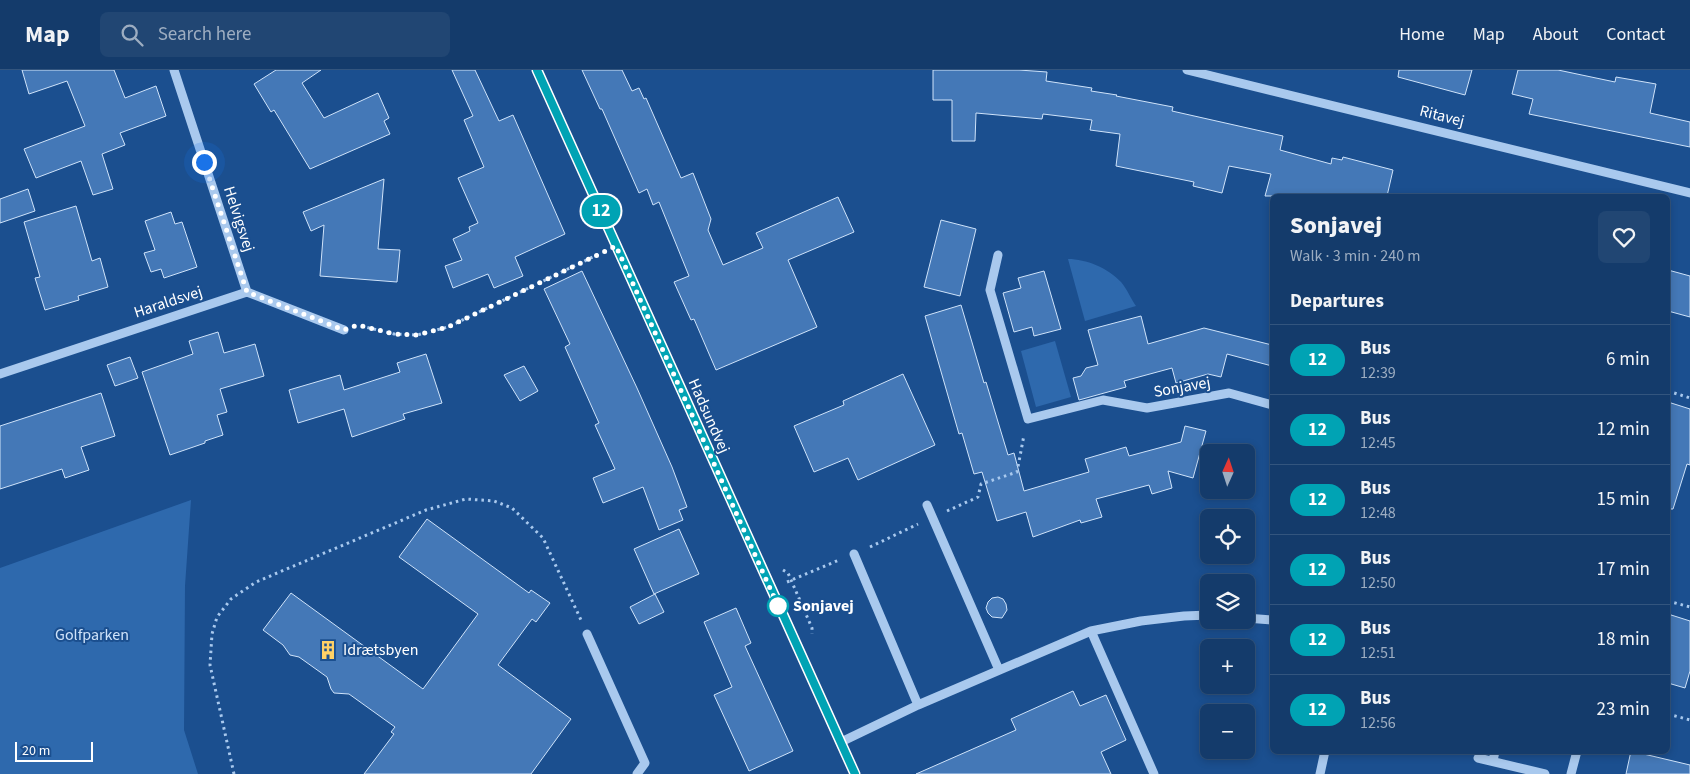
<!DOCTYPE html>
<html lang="en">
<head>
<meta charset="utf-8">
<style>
  body { margin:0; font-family:"Source Sans 3",sans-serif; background:#214673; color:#f1f3f6; height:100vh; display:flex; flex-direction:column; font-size:19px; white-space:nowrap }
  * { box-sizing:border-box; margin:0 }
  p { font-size:16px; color:#9dadc1 }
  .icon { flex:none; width:28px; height:28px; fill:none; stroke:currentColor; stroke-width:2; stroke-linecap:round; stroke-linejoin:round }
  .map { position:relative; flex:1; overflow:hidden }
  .panel { position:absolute; left:1270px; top:124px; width:400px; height:560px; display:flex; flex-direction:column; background:#143b6b; border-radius:8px; box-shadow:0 2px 8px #0003,0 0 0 1px #33557e }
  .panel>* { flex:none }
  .badge { padding:0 10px; border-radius:16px; font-size:18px; line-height:32px }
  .needle { width:32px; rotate:3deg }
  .tools { position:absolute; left:1200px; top:374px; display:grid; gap:10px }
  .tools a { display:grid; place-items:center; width:55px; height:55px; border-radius:8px; background:#143b6b; box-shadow:0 2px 8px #0003,0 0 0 1px #33557e; font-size:25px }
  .scale { position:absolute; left:15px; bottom:12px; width:78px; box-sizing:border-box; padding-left:5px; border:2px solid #fff; border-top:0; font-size:14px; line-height:18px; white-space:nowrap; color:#fff; -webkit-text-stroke:4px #1b4f8f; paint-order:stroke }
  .you { position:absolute; width:25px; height:25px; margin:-12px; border:4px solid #fff; border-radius:50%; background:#1a73e8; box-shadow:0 0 0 8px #1a73e833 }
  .map>.badge { position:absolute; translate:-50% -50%; box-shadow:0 0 0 2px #fff }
  h2 { padding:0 20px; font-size:19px; line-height:45px }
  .round { display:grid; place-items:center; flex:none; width:52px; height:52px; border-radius:8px; background:#214673 }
  .overview { display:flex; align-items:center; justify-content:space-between; height:85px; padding:0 20px }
  h1 { font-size:24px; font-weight:800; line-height:38px }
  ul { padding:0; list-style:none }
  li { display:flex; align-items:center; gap:15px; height:70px; padding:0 20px; border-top:1px solid #33557e }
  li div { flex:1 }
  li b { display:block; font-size:19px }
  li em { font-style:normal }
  li .badge { min-width:55px; font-weight:700; text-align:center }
  header { display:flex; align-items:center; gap:30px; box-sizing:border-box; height:70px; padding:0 25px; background:#143b6b; border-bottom:1px solid #33557e }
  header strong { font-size:24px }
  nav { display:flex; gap:28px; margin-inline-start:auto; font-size:18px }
  .search { width:350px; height:45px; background:#214673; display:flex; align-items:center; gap:12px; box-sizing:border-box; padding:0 18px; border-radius:8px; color:#9dadc1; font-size:19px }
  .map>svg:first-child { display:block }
  .green { fill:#2e69ad }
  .building { fill:#4478b7; stroke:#cfe3fa }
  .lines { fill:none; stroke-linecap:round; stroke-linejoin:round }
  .path { stroke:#a9c9ee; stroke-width:3; stroke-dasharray:2.5 4; stroke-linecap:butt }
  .minor { stroke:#a9c9ee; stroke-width:9 }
  .line-casing { stroke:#fff; stroke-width:11 }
  .line { stroke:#00a3b4; stroke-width:8 }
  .walk { stroke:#fff; stroke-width:5; stroke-dasharray:0 9 }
  .stop-dot { fill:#fff; stroke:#00a3b4; stroke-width:2.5 }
  .labels { text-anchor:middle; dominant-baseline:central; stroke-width:4; stroke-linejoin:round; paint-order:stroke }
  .street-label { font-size:16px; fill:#fff; stroke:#1b4f8f }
  .stop-label { font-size:16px; font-weight:bold; fill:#fff; stroke:#1b4f8f; text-anchor:start }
  .park-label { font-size:16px; fill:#cfe3fa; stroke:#1b4f8f }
  .poi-label { font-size:16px; fill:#fff; stroke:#1b4f8f; text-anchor:start }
</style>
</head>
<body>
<header>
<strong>Map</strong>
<div class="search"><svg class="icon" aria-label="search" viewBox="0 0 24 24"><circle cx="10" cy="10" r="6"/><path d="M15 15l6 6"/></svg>Search here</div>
<nav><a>Home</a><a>Map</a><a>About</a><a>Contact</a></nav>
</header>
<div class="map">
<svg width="1690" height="704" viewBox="0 0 1690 704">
  <rect width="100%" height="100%" fill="#1b4f8f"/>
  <path class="green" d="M1068 189C1086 189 1108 198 1121 212 1127 219 1131 229 1136 236L1085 251Z
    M1055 271 1071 327 1036 337 1021 281Z
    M191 430 185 516 184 660 198 704H0V498Z"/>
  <path class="building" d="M22 0H114L125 28 156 16 166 46 120 63 125 75 102 84 113 119 93 125 81 91 36 108 24 79 85 56 67 11 29 24Z
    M276 0H321L302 13 324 48 378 23 389 48 384 51 390 64 310 99 274 40 271 42 254 14Z
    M452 0H475L499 51 513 45 565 164 515 187 523 206 494 218 488 204 453 218 445 196 462 190 453 169 470 161 469 157 478 153 458 108 484 97 464 50 473 46Z
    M582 0H622L632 21 639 18 644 29 646 28 681 108 693 103 711 149 708 160 723 195 763 178 756 163 838 127 854 162 788 190 817 257 716 300 694 249 691 250 674 212 689 206 659 132 653 135 647 119 639 123 602 39H600Z
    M933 0H1019L1047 2 1046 11 1092 18 1091 21 1117 25 1116 26 1173 37 1172 41 1283 66 1280 80 1331 94 1332 88 1342 90 1343 87 1393 100 1387 126H1265L1271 104 1229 96 1222 123 1193 116 1194 112 1116 96 1120 64 1090 60 1092 50 1043 44 1042 49 976 43 975 71H952V30H933Z
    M1399 0H1472L1465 25 1398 7Z
    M1518 0H1558L1615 12 1616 7 1656 14 1650 43 1690 52V77L1529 44 1533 29 1512 24Z
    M384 109 378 179 400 180 397 212 320 206 324 155 311 161 303 142Z
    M28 119 35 141 0 153V129Z
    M76 136 92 191 100 188 108 217 78 226 79 230 45 240 35 208 40 207 24 152Z
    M171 142 175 154 182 152 197 197 164 208 161 199 151 202 144 183 155 180 145 151Z
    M941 150 976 159 960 226 924 217Z
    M1668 200 1690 206V247L1668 241Z
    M582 201 637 318 672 397 687 437 679 440 683 450 659 460 643 417 603 433 593 408 615 399 595 355 599 353 565 277 570 274 544 219Z
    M1044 201 1061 259 1034 266 1032 257 1014 262 1003 223 1021 218 1018 208Z
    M961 235 984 313 986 312 1008 385 1014 383 1024 421 1089 402 1085 389 1126 377 1129 386 1181 372 1185 356 1206 361 1193 408 1168 401 1172 418 1152 424 1149 415 1096 429 1102 447 1081 453 1080 450 1033 467 1026 442 997 451 982 402 974 404 962 363 959 364 925 246Z
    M1141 246 1148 274 1204 258 1272 275V296L1227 284 1221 307 1208 304 1176 313 1172 298 1124 311 1126 317 1079 330 1073 308 1081 306 1086 298 1098 295 1088 260Z
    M218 262 224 283 255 274 264 306 220 319 227 342 217 345 223 365 205 371V373L170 385 142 302 193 284 189 271Z
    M426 284 442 333 403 344 405 349 352 367 344 339 298 353 289 320 340 305 344 320 400 302 397 293Z
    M130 287 138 308 115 316 107 295Z
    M524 296 538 321 520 331 504 305Z
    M903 304 935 375 858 410 848 388 814 402 794 356 844 335 843 331Z
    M101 323 115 366 81 377 89 400 65 408 62 399 0 419V356Z
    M1668 332 1690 339V395L1687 394 1673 439H1668Z
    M427 449 529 523 531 520 550 533 536 552 532 549 498 595 571 649 531 704H364L394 664 391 662 395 657 349 624 334 623 331 619 327 607 299 587 290 585 283 575 263 560 291 523 423 619 478 544 399 487Z
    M679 459 699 504 654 524 634 479Z
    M655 524 664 542 639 554 630 537Z
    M998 527 1003 529 1006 534 1007 540 1002 548 992 547 988 543 986 538 988 532 992 528Z
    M736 538 751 573 745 576 793 681 749 701 714 625 732 617 704 552Z
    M1668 544 1690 551V601L1685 618 1668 613Z
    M1073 621 1080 636 1106 625 1126 670 1101 682 1111 704H916L1016 660 1011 649Z
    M1631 681 1690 695V704H1626Z"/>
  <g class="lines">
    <path class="path" d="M361 256 394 264 417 265 448 257 601 183
      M1668 321 1690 328
      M947 441 978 427 981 414 1017 402 1024 365
      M870 477 918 454
      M783 500 788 503 812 558V564
      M787 512 839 490
      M1668 531 1690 537
      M1668 644 1690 650
      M234 704 210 595 212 564 217 547 231 529 256 512 426 440 466 429 494 431 512 438 543 468 581 550"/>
    <path class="minor" d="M174 0 247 222
      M537 0 855 704
      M1187 0 1690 123
      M998 185 990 220 1028 349 1103 330 1147 338 1229 323 1272 335
      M0 304 247 222 344 260
      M927 435 999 600
      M854 484 918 635
      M1246 548 1272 550
      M1091 561 1154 704
      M587 564 645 693 637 704
      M841 672 918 635 1091 561 1141 551 1184 546 1209 545
      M1478 688 1545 704
      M1493 691 1495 681
      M1320 704 1325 681
      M1571 704 1577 681"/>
  </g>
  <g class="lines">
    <g class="line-casing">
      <path id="line" d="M537 0 855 704"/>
    </g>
    <use href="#line" class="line"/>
    <path class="walk" d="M204 92 247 222 344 260 358 255 394 264 417 265 448 257 616 176 778 536"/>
  </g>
  <defs>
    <g id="building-bare" transform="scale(1.5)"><path d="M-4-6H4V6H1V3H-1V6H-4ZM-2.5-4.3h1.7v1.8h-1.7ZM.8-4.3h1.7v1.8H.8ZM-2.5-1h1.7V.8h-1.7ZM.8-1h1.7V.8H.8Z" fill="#ffd166" stroke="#1b4f8f" stroke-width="2.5" paint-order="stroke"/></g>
  </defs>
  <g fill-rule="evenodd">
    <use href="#building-bare" x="328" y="580"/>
  </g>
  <circle class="stop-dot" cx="778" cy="536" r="10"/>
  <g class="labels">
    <g class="street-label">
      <text transform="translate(1442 46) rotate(14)">Ritavej</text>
      <text transform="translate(239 149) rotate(72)">Helvigsvej</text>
      <text transform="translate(168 232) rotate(-18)">Haraldsvej</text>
      <text transform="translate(1182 317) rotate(-10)">Sonjavej</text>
      <text transform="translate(709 346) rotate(66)">Hadsundvej</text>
    </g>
    <g class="stop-label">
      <text x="793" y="536">Sonjavej</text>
    </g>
    <g class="park-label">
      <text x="92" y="565">Golfparken</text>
    </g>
    <g class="poi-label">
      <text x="343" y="580">Idrætsbyen</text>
    </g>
  </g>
</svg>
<div class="tools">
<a><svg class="needle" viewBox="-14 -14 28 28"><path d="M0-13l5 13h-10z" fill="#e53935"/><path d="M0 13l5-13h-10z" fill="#9dadc1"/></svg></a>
<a><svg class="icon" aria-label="locate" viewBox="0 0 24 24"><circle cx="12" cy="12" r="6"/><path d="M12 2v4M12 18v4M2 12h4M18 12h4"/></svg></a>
<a><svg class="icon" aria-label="layers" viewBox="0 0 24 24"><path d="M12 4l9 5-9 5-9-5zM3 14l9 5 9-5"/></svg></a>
<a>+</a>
<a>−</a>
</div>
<div class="scale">20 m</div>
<div class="you" style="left:204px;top:92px"></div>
<b class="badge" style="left:601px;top:141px;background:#00a3b4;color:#fff">12</b>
<section class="panel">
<div class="overview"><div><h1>Sonjavej</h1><p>Walk · 3 min · 240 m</p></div><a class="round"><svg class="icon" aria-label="heart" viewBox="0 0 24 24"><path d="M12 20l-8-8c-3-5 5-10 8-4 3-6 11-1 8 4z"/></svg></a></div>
<h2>Departures</h2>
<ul>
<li><span class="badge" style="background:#00a3b4;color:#fff">12</span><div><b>Bus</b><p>12:39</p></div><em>6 min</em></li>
<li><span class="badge" style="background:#00a3b4;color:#fff">12</span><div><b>Bus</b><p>12:45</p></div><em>12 min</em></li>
<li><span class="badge" style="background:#00a3b4;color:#fff">12</span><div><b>Bus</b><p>12:48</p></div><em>15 min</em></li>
<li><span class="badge" style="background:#00a3b4;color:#fff">12</span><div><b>Bus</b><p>12:50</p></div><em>17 min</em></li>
<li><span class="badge" style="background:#00a3b4;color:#fff">12</span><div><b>Bus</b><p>12:51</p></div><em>18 min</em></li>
<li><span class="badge" style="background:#00a3b4;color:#fff">12</span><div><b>Bus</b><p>12:56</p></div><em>23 min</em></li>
</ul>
</section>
</div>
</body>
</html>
